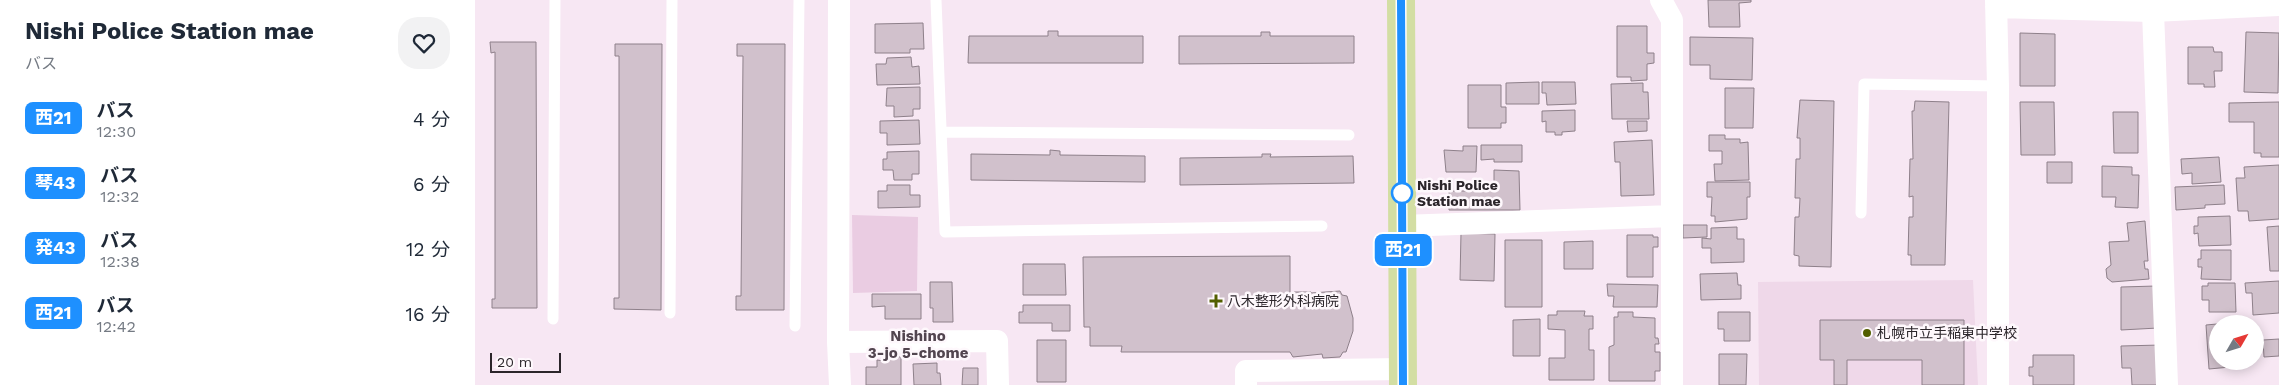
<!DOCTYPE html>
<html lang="ja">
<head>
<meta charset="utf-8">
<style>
  body { margin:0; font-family:"Work Sans","Noto Sans JP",sans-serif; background:#f2f2f3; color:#1f2937; height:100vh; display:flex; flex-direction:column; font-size:19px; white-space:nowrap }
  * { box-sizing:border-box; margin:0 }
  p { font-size:16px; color:#747a83 }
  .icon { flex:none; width:28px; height:28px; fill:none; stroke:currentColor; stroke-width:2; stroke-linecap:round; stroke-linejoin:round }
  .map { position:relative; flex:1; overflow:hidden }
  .side { display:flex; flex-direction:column; background:#fff; width:475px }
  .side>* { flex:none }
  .badge { padding:0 10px; border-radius:8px; font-size:18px; line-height:32px }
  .needle { width:32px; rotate:51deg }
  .buttons { position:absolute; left:1734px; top:315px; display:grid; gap:10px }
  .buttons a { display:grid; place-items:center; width:55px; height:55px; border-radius:50%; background:#fff; box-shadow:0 2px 12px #0003; font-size:25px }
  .scale { position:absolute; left:15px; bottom:12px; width:71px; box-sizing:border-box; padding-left:5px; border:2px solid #2b252a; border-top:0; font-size:14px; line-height:18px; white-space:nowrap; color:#2b252a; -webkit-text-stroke:4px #fef8fc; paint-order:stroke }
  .map>.badge { position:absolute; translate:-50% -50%; box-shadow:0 0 0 2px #fff }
  .round { display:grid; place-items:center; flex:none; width:52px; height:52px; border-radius:20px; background:#f2f2f3 }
  .overview { display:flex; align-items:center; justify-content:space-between; height:85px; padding:0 25px }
  h1 { font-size:24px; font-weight:700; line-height:38px }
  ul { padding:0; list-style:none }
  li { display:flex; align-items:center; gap:15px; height:65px; padding:0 25px }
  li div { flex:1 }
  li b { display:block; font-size:19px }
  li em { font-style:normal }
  li .badge { min-width:55px; font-weight:700; text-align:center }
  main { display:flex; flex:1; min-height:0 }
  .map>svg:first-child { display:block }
  .built { fill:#efd8e9 }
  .green { fill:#eacce2 }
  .building { fill:#d1c1cc; stroke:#8e808a }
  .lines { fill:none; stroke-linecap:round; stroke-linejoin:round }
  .service { stroke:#fff; stroke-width:11 }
  .minor { stroke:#fff; stroke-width:22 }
  .primary { stroke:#d3dea3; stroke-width:28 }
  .line-casing { stroke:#fff; stroke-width:11 }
  .line { stroke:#1e90ff; stroke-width:8 }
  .stop-dot { fill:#fff; stroke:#1e90ff; stroke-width:2.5 }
  .poi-dot { fill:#535f00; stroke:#fef8fc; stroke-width:2 }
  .labels { text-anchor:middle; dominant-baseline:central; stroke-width:5; stroke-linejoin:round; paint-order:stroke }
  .stop-label { font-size:14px; font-weight:bold; fill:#2b252a; stroke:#fef8fc; text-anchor:start }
  .poi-label { font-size:14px; fill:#2b252a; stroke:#fef8fc; text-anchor:start }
  .neighbourhood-label { font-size:15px; font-weight:bold; fill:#52454f; stroke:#fef8fc }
</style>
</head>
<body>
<main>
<section class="side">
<div class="overview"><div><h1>Nishi Police Station mae</h1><p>バス</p></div><a class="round"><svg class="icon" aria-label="heart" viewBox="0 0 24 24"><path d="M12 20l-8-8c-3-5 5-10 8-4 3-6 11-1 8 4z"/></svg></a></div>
<ul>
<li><span class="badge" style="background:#1e90ff;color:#fff">西21</span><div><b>バス</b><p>12:30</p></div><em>4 分</em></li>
<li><span class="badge" style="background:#1e90ff;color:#fff">琴43</span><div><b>バス</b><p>12:32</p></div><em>6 分</em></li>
<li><span class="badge" style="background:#1e90ff;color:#fff">発43</span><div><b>バス</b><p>12:38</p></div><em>12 分</em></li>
<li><span class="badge" style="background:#1e90ff;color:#fff">西21</span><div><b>バス</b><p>12:42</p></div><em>16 分</em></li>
</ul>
</section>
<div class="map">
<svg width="1804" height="385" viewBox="0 0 1804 385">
  <rect width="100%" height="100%" fill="#f7e7f3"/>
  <path class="built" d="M1498 280 1503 385H1284L1283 282Z"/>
  <path class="green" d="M377 215 443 217 442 291 378 293Z"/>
  <path class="building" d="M1233 0H1276V2L1264 3 1265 27H1234Z
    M448 23 449 49H435V53H400V24Z
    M1142 26H1172V53H1179V63L1172 64V80L1156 81V77H1142Z
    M573 31H583V36H668V63H493L494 36H573Z
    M786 32H795V36H879V63L704 64V36H786Z
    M1771 32 1804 33 1803 93 1769 92Z
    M1545 33 1580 34V86H1545Z
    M1215 37 1278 38 1277 80 1235 79V65H1215Z
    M15 42H61L62 308H17V299H20V52L16 53Z
    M140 44H187L186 310 139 309V298H144V56H140Z
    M262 44H310L309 310H261V296H266L268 56H262Z
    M1713 47H1738L1739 52H1747V71H1739L1740 87H1729V84H1713Z
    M436 57 437 67 444 66 445 84 402 85 401 64H411L412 58Z
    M1064 82V104H1031V83Z
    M1067 82H1100L1101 104 1072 105 1071 93H1067Z
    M1168 83V92H1173L1174 119H1137L1136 84Z
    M993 85H1026V107H1031V123H1026V128H993Z
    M445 87V109H438V116L419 117V106H411L412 88Z
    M1250 88H1279L1278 128H1250Z
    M1325 100 1359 101 1356 267 1324 266V256L1319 255 1320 217H1324L1325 198H1320L1321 159H1325V138H1322Z
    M1440 101 1474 102 1470 265H1436V255H1433L1434 217H1438V196L1434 197 1435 159H1438L1437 111H1439Z
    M1545 102H1579L1580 155H1546Z
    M1804 102V157H1786V153H1779V122H1754V103Z
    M1100 110V131L1087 132V135H1080V132H1071V121L1067 122V111Z
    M1638 112H1663V153H1639Z
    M444 120 445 144 412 145V133H405V121Z
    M1152 121H1172V131L1153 132Z
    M1234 135H1250V139H1265V143L1273 142 1274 180 1240 181 1239 164H1247V151H1234Z
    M1177 140 1179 195 1146 196 1145 162H1140L1139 142Z
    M1006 145H1047V162H1019V159L1006 160Z
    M988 146H1002L1001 172H971L969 150 988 151Z
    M575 150 585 151V155L670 156V182L496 180V154L575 155Z
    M444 151V174H437V180H419L418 170H408V159H412V152Z
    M787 154H796L795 157 878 156 879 183 705 185V158L787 157Z
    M1744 157 1746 182 1717 184V173L1707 174 1706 159Z
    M1572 162H1597V183H1572Z
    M1804 165V219L1774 221 1773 211H1763L1761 178H1770L1769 167Z
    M1627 166 1657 167V175H1664L1663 208 1640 207 1641 197H1627Z
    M1019 170 1044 171 1045 210H974V191H1019Z
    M1232 182H1275V197H1272V219L1240 222V216H1236L1237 197H1232Z
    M412 185H435V195H445V207L403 208V191H412Z
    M1749 185 1750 204 1730 205V208L1701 210 1700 187Z
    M1755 216 1756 245 1724 246 1723 233 1719 234V226H1723V217Z
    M1670 221 1673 261H1669L1670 269H1673L1674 279 1637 282 1632 278 1631 269 1636 265 1634 242 1654 241 1652 223Z
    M1208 225H1232V237L1208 238Z
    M1804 226V271H1795L1792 227Z
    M1262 227V239H1269V262L1236 263V248H1227V238L1236 239V228Z
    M986 233 1020 234 1019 281 985 280Z
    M1152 235H1178V237H1183V247H1178V277H1152Z
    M1030 240H1067V307H1030Z
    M1118 241V269H1089V242Z
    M1726 250H1756V280L1726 279 1727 267H1723V259H1726Z
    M815 256V296L819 292H836V293L865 291 867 295 872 296 878 318V331L871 352H868L865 357 848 358 847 354 818 357 815 352H646L647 346H615V327H609L608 257Z
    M548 264H590L591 295H548Z
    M1262 273 1263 285H1266V299L1226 300 1225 274Z
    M1804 281V313L1778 315 1777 293H1771L1770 283Z
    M455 282H477L478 322H458V308H455Z
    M1733 283H1760L1761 312H1734V300H1727V286H1733Z
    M1132 284 1183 285 1182 307H1138L1139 296H1133Z
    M1681 286 1683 328 1646 330V287Z
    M397 294H446V319H410V306L397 307Z
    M548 305H595V331H577V323H544V312H548Z
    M1082 311H1110L1109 316H1118V329H1114V350H1119V380H1074V358H1090V330L1073 329V315H1082Z
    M1143 312H1158V317L1180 318V338H1183L1184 344H1180V352H1185V371H1180V381H1134V347L1139 345V317H1143Z
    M1243 312H1275V341H1249V329H1243Z
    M1065 319V356H1038V320Z
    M1345 320H1489V385H1447V360H1372V385H1359V360H1345Z
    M1742 324V361H1765L1766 366 1734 369 1731 325Z
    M1804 339V356L1789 357 1788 340Z
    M562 340H591V382H562Z
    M1686 345 1687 385H1657L1656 368H1647L1646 346Z
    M1244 354H1272L1271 385H1244Z
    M1558 355H1599V385H1558V376H1554V367H1558Z
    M409 356 426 357V385H391V367H402V360L409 361Z
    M462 363V373H465L466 385H439L438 364Z
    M488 368H503V385H487Z"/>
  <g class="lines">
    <path class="service" d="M461 0 470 232 847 226
      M467 132 874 135
      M1386 213 1389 84 1523 86
      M195 313 197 0
      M78 319 80 0
      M320 326 324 0"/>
    <path class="minor" d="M364 0 363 342 365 385
      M1186 0 1197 20V385
      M1521 0 1523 86V385
      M1521 7 1678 11 1804 5
      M1678 11 1692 385
      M927 226 1197 216
      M363 342 522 341 523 385
      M771 385V371L928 369"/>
    <path class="primary" d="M926 0 928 385"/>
  </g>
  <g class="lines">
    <g class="line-casing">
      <path id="line" d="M926 0 928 385"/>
    </g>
    <use href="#line" class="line"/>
  </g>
  <circle class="stop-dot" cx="927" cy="193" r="10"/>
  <g class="poi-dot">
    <path d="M738.5 293.5h5v5h5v5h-5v5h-5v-5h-5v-5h5z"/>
    <circle cx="1392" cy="333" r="5"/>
  </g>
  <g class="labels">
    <g class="stop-label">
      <text x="942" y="185">Nishi Police<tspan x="942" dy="16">Station mae</tspan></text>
    </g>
    <g class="poi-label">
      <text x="752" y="301">八木整形外科病院</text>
      <text x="1402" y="333">札幌市立手稲東中学校</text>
    </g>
    <g class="neighbourhood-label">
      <text x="443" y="336">Nishino<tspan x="443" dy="17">3-jo 5-chome</tspan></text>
    </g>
  </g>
</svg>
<div class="buttons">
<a><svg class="needle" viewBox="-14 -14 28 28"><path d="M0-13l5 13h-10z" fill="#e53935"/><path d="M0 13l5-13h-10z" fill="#747a83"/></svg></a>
</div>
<div class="scale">20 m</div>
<b class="badge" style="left:928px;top:250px;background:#1e90ff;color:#fff">西21</b>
</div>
</main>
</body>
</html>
